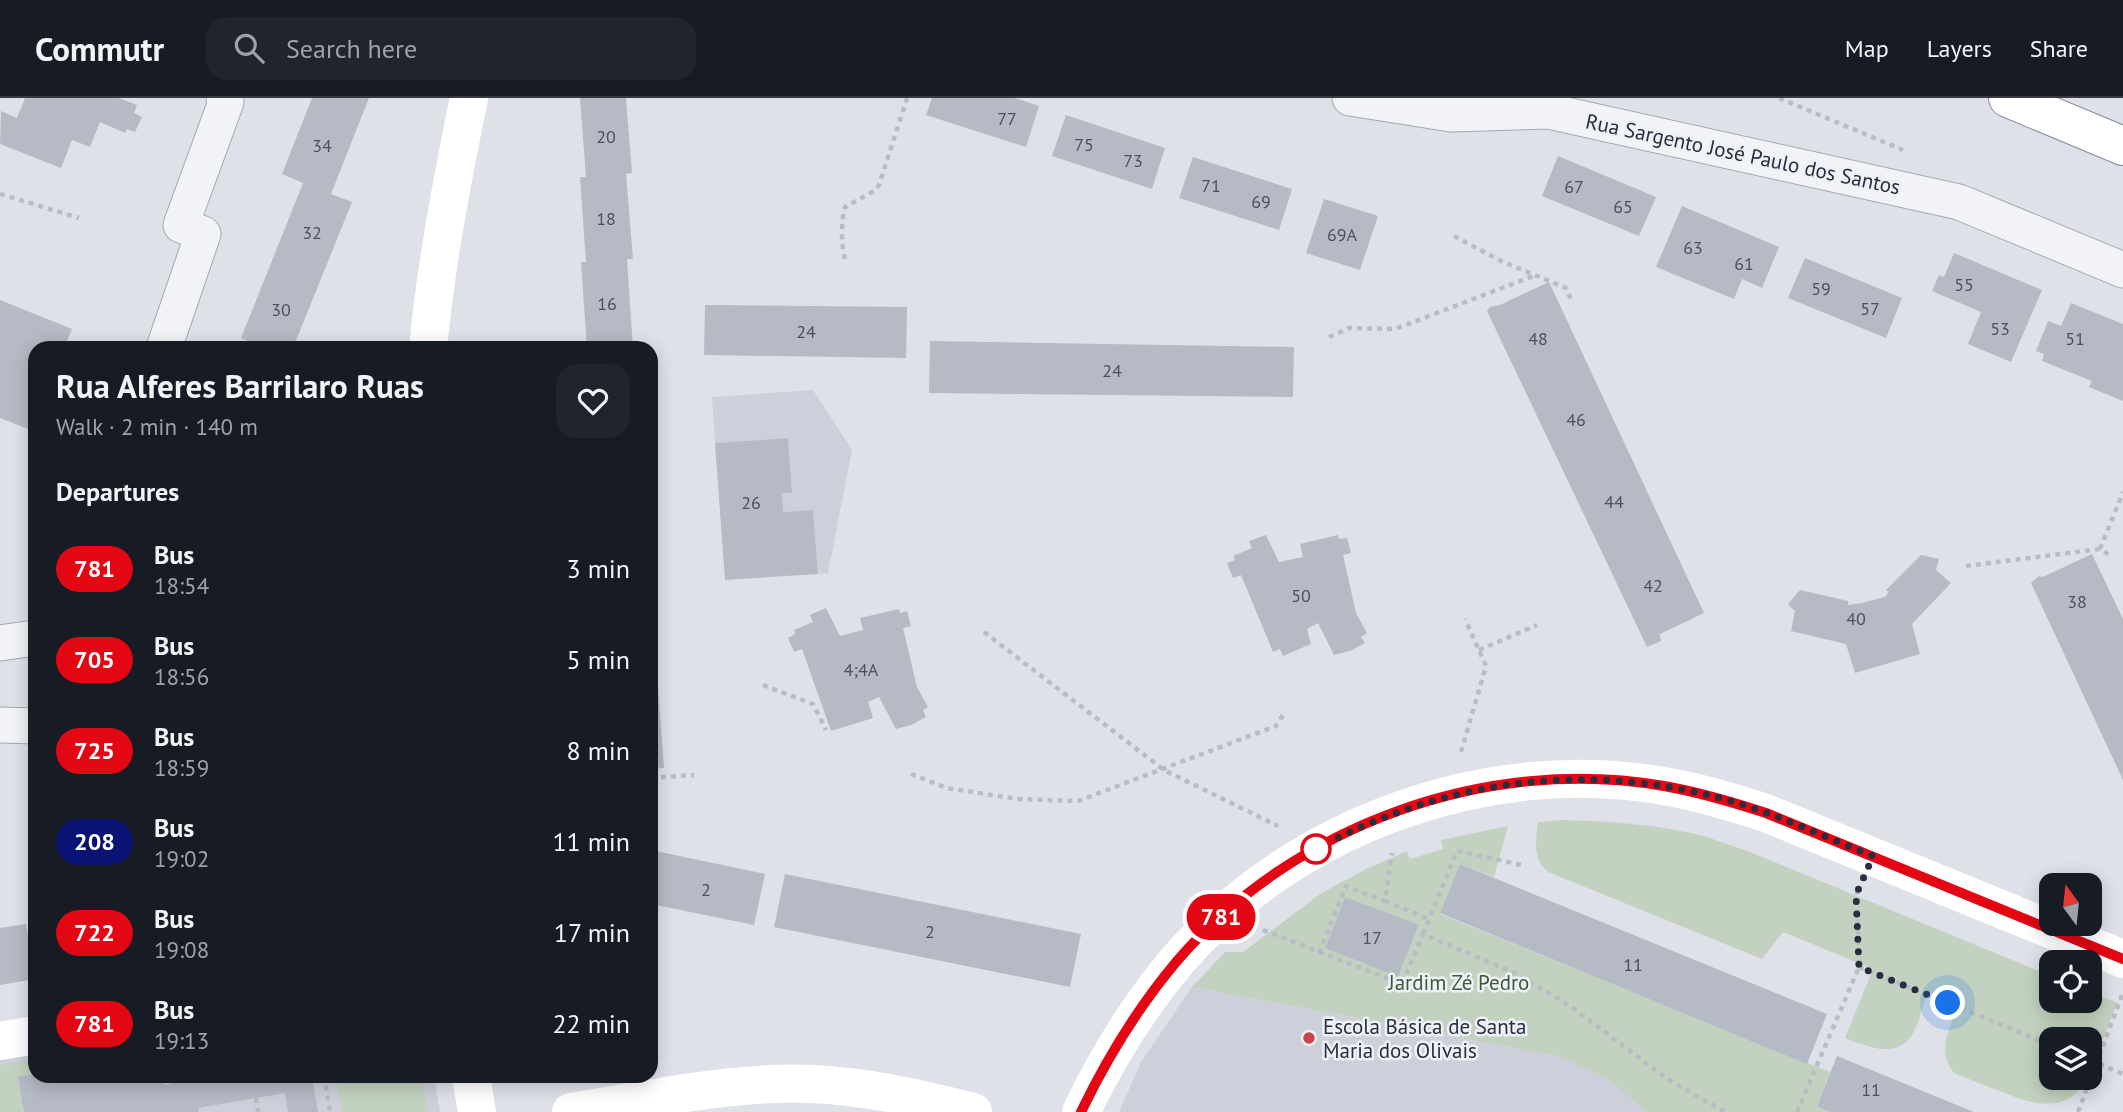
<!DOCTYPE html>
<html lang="en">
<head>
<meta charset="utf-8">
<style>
  body { margin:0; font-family:"PT Sans",sans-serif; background:#20242c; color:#f1f3f6; height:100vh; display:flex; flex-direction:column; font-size:26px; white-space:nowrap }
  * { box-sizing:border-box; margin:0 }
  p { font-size:23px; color:#9ea1a6 }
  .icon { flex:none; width:38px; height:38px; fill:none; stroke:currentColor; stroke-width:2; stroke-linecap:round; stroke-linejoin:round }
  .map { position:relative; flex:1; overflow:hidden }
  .drawer { position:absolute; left:28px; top:243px; width:630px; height:742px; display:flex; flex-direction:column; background:#171b24; border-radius:21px; box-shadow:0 4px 18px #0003 }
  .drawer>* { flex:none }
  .badge { padding:0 14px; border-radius:23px; font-size:24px; line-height:46px }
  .needle { width:46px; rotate:345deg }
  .buttons { position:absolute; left:2039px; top:775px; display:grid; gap:14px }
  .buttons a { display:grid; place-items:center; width:63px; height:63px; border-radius:14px; background:#171b24; box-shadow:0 4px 18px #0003; font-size:35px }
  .you { position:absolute; width:35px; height:35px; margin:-18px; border:5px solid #fff; border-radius:50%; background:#1a73e8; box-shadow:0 0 0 10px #1a73e833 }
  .map>.badge { position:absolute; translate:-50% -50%; box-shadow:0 0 0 4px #fff }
  h2 { padding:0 28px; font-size:26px; line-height:63px }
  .round { display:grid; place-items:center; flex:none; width:74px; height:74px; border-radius:21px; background:#20242c }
  .head { display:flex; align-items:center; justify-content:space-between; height:119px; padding:0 28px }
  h1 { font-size:33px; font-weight:700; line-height:52px }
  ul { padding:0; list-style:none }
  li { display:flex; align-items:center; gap:21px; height:91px; padding:0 28px }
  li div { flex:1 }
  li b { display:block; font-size:26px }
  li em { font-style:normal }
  li .badge { min-width:77px; font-weight:700; text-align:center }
  header { display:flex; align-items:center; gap:42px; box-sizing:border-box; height:98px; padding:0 35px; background:#171b24; border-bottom:2px solid #363941 }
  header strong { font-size:33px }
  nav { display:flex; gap:38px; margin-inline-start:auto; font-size:24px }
  .search { width:490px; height:63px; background:#20242c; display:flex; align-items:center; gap:18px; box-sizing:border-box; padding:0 24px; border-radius:21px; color:#9ea1a6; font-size:26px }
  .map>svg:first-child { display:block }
  .built { fill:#cdd0da }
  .green { fill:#c3d2c0; fill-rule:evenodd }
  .building { fill:#b6bac5 }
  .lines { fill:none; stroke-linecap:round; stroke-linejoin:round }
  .street-casing { stroke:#a4a8b2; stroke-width:37 }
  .highway-casing { stroke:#868d9e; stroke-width:40 }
  .path { stroke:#b9bcc3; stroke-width:4.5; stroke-dasharray:5 5; stroke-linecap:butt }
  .street { stroke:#f1f3f6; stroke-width:35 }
  .secondary { stroke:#fff; stroke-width:38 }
  .highway { stroke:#fff; stroke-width:38 }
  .line-casing { stroke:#fff; stroke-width:16 }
  .line { stroke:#e30613; stroke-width:10 }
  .walk { stroke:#282e3f; stroke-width:7; stroke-dasharray:0 12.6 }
  .stop-dot { fill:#fff; stroke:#e30613; stroke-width:3.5 }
  .poi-dot { fill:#cc454c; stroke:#eef1f6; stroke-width:2.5 }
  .labels { text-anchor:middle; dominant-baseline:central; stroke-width:5; stroke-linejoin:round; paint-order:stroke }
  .number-label { font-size:18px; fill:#4c5160 }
  .street-label { font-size:21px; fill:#282e3f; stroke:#eef1f6 }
  .park-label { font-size:21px; fill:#395a35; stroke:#eef1f6 }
  .poi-label { font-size:21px; fill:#282e3f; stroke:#eef1f6; text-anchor:start }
</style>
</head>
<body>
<header>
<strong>Commutr</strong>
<div class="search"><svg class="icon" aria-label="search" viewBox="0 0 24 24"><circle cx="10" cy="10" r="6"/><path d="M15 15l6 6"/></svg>Search here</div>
<nav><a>Map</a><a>Layers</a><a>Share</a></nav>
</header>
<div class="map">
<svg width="2123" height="1014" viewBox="0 0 2123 1014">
  <rect width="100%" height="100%" fill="#dfe1e8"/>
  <path class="built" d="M813 292 852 352 828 475 818 476 813 412 783 414 782 395 792 394 788 340 715 345 712 299Z
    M1192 889 1561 959 1606 980 1647 1014H1119L1141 964Z
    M35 948V978H434L440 1014H0V954Z"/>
  <path class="green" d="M1559 722C1607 723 1657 726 1704 738 1719 743 1735 749 1750 754L2051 878V903H2090V894L2117 905 2090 975V942H2051V980H2087C2071 1014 2037 1009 2005 995 1988 989 1971 982 1954 975 1936 952 1950 931 1958 907L1928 894C1922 907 1920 924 1912 937 1896 962 1866 948 1845 940L1873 871 1783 834 1762 861 1548 774C1532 760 1536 742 1538 724Z
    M1508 728 1494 779 1460 766 1440 816 1830 974 1817 1008 1830 1014H1647L1606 980 1561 959 1192 889 1225 854H1243L1320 796 1366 771 1407 753 1410 761 1443 751 1441 742ZM1345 799 1419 828 1398 879 1325 850Z
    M35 961V976L18 979 24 1014H0V967Z
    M336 978H422L428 1014H342Z"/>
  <path class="building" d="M25 0H119L137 7 134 15 142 19 135 34 127 31 125 35 100 24 90 49 72 42 61 70 0 46 1 13 17 20Z
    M312 0H369L331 96 352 104 293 250H263L241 240 303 85 282 76Z
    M580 0H626L632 75 626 76 633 161H627L633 250H587L581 164H586L580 79H586Z
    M932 0H1015L1039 8 1026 49 926 17Z
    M1066 17 1165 50 1152 91 1052 58Z
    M1558 58 1656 99 1639 138 1542 98Z
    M1193 59 1292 91 1279 132 1179 100Z
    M1324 101 1378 118 1360 172 1306 155Z
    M1682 108 1779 149 1762 190 1742 181 1734 201 1656 169Z
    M1954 155 2042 192 2011 264 1968 246 1981 214 1932 193 1939 177 1944 179Z
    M1805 160 1902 200 1886 240 1788 200Z
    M1549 184 1704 515 1660 536 1661 543 1647 549 1487 213 1490 209 1500 207Z
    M0 202 72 231 64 250H35V322L31 332 0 320Z
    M2071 205 2123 226V303L2089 289 2092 283 2042 263 2044 256 2036 253 2048 223 2061 228Z
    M705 207 907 209 906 260 704 257Z
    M930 243 1294 249 1293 299 929 295Z
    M788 340 792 395H782L783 414 813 412 818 476 725 482 715 345Z
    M1266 437 1279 464 1303 459 1300 446 1338 437 1339 441 1347 440 1351 455 1343 457 1356 515 1367 535 1361 539 1365 545 1350 553 1334 557 1318 525 1307 531 1311 546 1283 558 1280 551 1273 554 1241 477 1233 480 1227 465 1235 462 1233 458 1252 450 1249 443Z
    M2092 456 2123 521V682L2031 485 2039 478 2043 479Z
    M1921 457 1939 461 1936 472 1951 485 1912 526 1920 556 1855 575 1846 546 1791 533 1795 513 1788 506 1800 492 1848 503V507L1862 505 1885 499 1889 494 1886 492Z
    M826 510 840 538 863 532 860 520 899 511 900 515 907 513 911 528 903 530 917 589 928 609 923 612 926 619 911 627 896 631 879 599 868 604 873 620 831 633 802 551 794 554 788 540 795 536 794 532 813 524 810 517Z
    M653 520 664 670 651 671V521Z
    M34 704 35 705V738L28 737Z
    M651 752 765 776 754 827 651 806Z
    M1460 766 1827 916 1807 966 1440 815Z
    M785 776 1081 836 1070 889 774 829Z
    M1345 799 1419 827 1398 879 1325 850Z
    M26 826 35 881 0 887V830Z
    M1837 958 1974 1014H1830L1817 1008Z
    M35 976V978H163L164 987 213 978H312L318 1014H288L285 995 198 1010 199 1014H24L18 979Z"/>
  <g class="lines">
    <g class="street-casing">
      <path id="street" d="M1350 0 1451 16 1548 13 1959 104 2123 172
        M164 250 203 136 181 127 226 4 224 0
        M0 545 35 540
        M0 627 35 628"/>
    </g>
    <g class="highway-casing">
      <path id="highway" d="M2008 0 2123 48"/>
    </g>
    <path class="path" d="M1779 0 1903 52
      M0 96 79 120
      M1454 138 1501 163 1566 190 1572 204
      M845 161C841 145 841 125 845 109L874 93 879 87 907 0
      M1329 239 1349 230 1395 231 1536 177
      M2100 451 2123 394
      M1966 468 2100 451 2111 458
      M984 534 1164 672 1278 728
      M1479 552 1537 527
      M763 587 813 606 826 632
      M1461 654 1486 568 1465 521
      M911 676 947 690 1017 701 1078 703 1276 628 1283 617
      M651 680 694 677
      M1385 803 1429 821
      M1263 832 1402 886 1423 836 1515 875 1572 909 1666 980 1725 1014
      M1423 836 1457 753 1522 767
      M1319 855 1346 788 1385 803 1392 755
      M1859 869 2051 947
      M2090 962 2123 976
      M324 978 330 1014
      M256 1000 258 1014
      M1797 1014 1859 869 1857 793
      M2078 1014 2122 897"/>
    <use href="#street" class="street"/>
    <path class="secondary" d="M428 250C436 166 452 83 469 0
      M0 943 35 937
      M471 978 477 1014
      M571 1014C638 1003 705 989 773 986 841 983 907 997 973 1014
      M1081 1014C1107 960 1139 908 1177 863 1293 727 1489 657 1664 688 1699 694 1732 704 1766 715L2123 861"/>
    <use href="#highway" class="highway"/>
  </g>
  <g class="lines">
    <g class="line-casing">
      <path id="line" d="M1081 1014C1107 960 1139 908 1177 863 1293 727 1488 657 1664 688 1699 694 1732 704 1766 715L2123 861"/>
    </g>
    <use href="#line" class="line"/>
    <path class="walk" d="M1316 751C1441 684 1575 664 1713 698 1768 712 1820 737 1873 758L1856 797 1859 869 1948 905"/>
  </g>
  <circle class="stop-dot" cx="1316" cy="751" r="14"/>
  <circle class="poi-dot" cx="1309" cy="940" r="7"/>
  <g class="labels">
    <g class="number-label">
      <text x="1007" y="20">77</text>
      <text x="606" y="38">20</text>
      <text x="1084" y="46">75</text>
      <text x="322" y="47">34</text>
      <text x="1133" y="62">73</text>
      <text x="1211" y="87">71</text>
      <text x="1574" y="88">67</text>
      <text x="1261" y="103">69</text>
      <text x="1623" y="108">65</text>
      <text x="606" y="120">18</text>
      <text x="312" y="134">32</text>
      <text x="1342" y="136">69A</text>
      <text x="1693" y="149">63</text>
      <text x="1744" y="165">61</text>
      <text x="1964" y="186">55</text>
      <text x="1821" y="190">59</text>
      <text x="607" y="205">16</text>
      <text x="1870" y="210">57</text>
      <text x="281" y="211">30</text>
      <text x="2000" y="230">53</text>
      <text x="806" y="233">24</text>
      <text x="1538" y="240">48</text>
      <text x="2075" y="240">51</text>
      <text x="1112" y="272">24</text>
      <text x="1576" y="321">46</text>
      <text x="1614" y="403">44</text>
      <text x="751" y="404">26</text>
      <text x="1653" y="487">42</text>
      <text x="1301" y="497">50</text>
      <text x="2077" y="503">38</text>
      <text x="1856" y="520">40</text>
      <text x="861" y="571">4;4A</text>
      <text x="706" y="791">2</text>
      <text x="930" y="833">2</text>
      <text x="1372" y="839">17</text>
      <text x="1633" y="866">11</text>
      <text x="1871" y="991">11</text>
    </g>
    <g class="street-label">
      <text transform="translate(1743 56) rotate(12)">Rua Sargento José Paulo dos Santos</text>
    </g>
    <g class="park-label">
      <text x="1459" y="884">Jardim Zé Pedro</text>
    </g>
    <g class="poi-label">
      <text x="1323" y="928">Escola Básica de Santa<tspan x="1323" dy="24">Maria dos Olivais</tspan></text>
    </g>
  </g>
</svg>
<div class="buttons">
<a><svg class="needle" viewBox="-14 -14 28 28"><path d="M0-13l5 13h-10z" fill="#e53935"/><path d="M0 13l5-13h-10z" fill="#9ea1a6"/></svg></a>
<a><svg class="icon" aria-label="locate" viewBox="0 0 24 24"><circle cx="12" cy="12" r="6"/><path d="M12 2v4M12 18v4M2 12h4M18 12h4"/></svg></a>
<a><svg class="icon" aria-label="layers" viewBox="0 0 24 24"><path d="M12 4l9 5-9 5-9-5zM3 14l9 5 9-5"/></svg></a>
</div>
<div class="you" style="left:1948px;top:905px"></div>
<b class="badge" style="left:1221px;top:819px;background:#e30613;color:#fff">781</b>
<section class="drawer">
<div class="head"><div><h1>Rua Alferes Barrilaro Ruas</h1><p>Walk · 2 min · 140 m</p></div><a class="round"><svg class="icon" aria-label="heart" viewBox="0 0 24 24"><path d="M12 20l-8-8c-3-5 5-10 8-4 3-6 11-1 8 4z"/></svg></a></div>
<h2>Departures</h2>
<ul>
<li><span class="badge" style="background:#e30613;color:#fff">781</span><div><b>Bus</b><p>18:54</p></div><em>3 min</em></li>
<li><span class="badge" style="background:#e30613;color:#fff">705</span><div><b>Bus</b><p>18:56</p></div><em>5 min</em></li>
<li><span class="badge" style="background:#e30613;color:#fff">725</span><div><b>Bus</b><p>18:59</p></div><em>8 min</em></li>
<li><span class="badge" style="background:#0a1274;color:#fff">208</span><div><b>Bus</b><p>19:02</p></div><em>11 min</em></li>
<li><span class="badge" style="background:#e30613;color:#fff">722</span><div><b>Bus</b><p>19:08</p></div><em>17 min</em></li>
<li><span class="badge" style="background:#e30613;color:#fff">781</span><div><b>Bus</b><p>19:13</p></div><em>22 min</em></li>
</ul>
</section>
</div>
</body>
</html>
